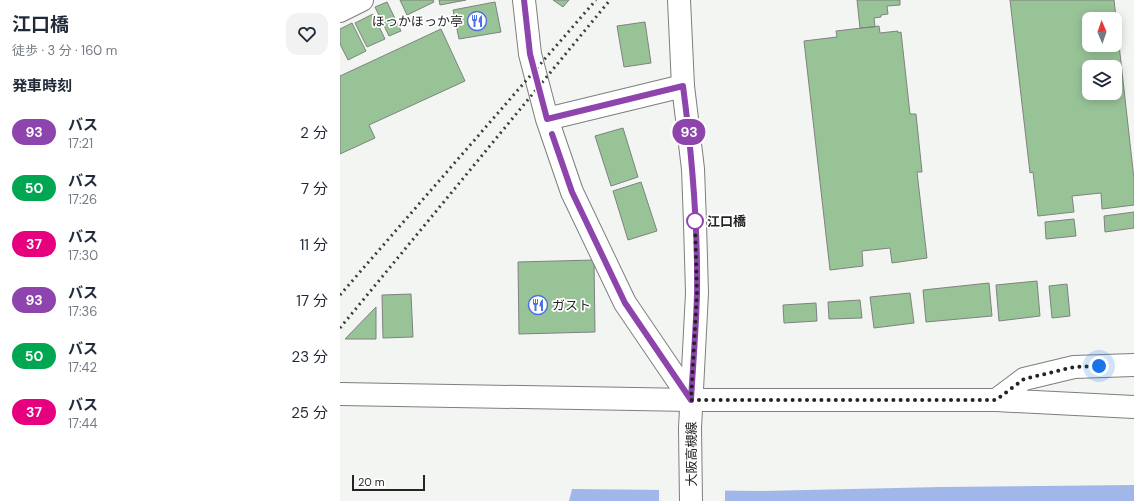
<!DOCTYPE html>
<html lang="ja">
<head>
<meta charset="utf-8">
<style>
  body { margin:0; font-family:"DM Sans","Noto Sans JP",sans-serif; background:#f2f2f3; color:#1f2937; height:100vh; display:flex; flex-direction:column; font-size:15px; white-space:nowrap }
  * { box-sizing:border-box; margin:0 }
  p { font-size:13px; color:#747a83 }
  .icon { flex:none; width:22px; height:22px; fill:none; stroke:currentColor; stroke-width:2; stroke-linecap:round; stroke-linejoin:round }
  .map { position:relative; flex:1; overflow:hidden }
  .details { display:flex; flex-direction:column; background:#fff; width:340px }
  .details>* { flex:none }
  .badge { padding:0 8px; border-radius:13px; font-size:14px; line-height:26px }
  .needle { width:26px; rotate:358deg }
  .fabs { position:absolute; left:742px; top:12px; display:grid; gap:8px }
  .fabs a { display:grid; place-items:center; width:40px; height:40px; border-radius:8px; background:#fff; box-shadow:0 2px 10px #0003; font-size:20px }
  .scale { position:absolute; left:12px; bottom:10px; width:73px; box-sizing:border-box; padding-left:4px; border:2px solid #232423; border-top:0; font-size:11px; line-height:14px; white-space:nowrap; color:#232423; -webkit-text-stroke:3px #fff; paint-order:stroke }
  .you { position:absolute; width:20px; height:20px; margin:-10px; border:3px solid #fff; border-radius:50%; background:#1a73e8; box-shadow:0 0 0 6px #1a73e833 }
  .map>.badge { position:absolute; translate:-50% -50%; box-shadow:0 0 0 2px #fff }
  h2 { padding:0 12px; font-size:15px; line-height:36px }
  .round { display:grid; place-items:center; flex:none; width:42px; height:42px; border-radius:12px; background:#f2f2f3 }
  .headline { display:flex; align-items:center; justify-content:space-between; height:68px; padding:0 12px }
  h1 { font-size:19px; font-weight:700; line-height:30px }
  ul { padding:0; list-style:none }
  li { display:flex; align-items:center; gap:12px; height:56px; padding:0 12px }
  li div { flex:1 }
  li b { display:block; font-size:15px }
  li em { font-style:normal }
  li .badge { min-width:44px; font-weight:700; text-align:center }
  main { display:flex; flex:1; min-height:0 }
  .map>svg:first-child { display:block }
  .water { fill:#a1b6e9 }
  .pier { fill:#f3f5f3 }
  .building { fill:#98c397; stroke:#7f827f; fill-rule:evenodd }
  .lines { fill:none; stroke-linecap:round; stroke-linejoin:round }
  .minor-casing { stroke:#7c7f7c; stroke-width:24 }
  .major-casing { stroke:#7c7f7c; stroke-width:24 }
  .minor { stroke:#fff; stroke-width:22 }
  .major { stroke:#fff; stroke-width:22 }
  .rail { stroke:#3c3e3c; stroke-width:3; stroke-dasharray:2 4; stroke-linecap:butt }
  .line-casing { stroke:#fff; stroke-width:9 }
  .line { stroke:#8e44ad; stroke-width:6 }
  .walk { stroke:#232423; stroke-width:4; stroke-dasharray:0 7.2 }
  .stop-dot { fill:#fff; stroke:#8e44ad; stroke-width:2 }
  .labels { text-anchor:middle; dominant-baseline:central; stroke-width:3.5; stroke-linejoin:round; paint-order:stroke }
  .poi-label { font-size:13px; fill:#232423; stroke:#fff; text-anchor:end }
  .stop-label { font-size:13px; font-weight:bold; fill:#232423; stroke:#fff; text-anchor:start }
  .street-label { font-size:13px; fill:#232423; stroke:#fff }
</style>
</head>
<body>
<main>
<section class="details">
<div class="headline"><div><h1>江口橋</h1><p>徒歩 · 3 分 · 160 m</p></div><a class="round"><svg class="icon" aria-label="heart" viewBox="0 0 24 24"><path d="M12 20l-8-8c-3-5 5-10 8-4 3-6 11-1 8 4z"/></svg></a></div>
<h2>発車時刻</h2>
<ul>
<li><span class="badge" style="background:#8e44ad;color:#fff">93</span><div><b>バス</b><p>17:21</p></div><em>2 分</em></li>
<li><span class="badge" style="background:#00a651;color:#fff">50</span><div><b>バス</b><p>17:26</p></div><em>7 分</em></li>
<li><span class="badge" style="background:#e6007e;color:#fff">37</span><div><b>バス</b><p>17:30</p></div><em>11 分</em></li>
<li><span class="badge" style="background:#8e44ad;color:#fff">93</span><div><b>バス</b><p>17:36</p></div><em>17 分</em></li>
<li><span class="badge" style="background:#00a651;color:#fff">50</span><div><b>バス</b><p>17:42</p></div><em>23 分</em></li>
<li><span class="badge" style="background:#e6007e;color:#fff">37</span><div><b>バス</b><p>17:44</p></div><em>25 分</em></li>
</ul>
</section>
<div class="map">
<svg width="794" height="501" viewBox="0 0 794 501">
  <rect width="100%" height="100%" fill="#f3f5f3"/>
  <path class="water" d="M794 485V501H229L232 489 422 491 601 487Z"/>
  <path class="pier" d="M319 488 385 489V501H319Z"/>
  <path class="building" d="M60 0H93L94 2 67 15Z
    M99 0H126L100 5Z
    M213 0H229L223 7Z
    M517 0H560V5L547 6 548 14 541 15V17L534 18 535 27 520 28Z
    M670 0H774L794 179V205L762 209 761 193 732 196 734 212 698 216 693 172 690 173ZM749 19H775V45H749ZM749 67H775V93H749Z
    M47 2 61 31 49 36 35 7Z
    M155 2 161 32 119 39 113 10Z
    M33 14 45 39 27 47 15 23Z
    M305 22 311 63 284 67 277 26Z
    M12 23 26 51 8 60 0 44V29Z
    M539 26 540 33 558 31V33L561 32 570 114H576L582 172H577L587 258 552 263 550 248 522 251 523 266 490 270 464 41 497 37 496 31Z
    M101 29 125 81 29 125 35 138 0 154V76Z
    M283 128 298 177 271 186 255 136Z
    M301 182 317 231 288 240 273 191Z
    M794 212V228L765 232 764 216Z
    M734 219 736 236 706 239 705 222Z
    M254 260 255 332 179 334 178 262Z
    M697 281 700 316 659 321 656 285Z
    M649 283 652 316 586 322 583 290Z
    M727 284 730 316 712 318 709 286Z
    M570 293 574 323 534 328 530 297Z
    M71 294 73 337 43 338 42 295Z
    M520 300 522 318 489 319 488 302Z
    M476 303 477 321 444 323 443 305Z
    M36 307V339H5Z"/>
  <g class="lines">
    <g class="minor-casing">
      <path id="minor" d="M184 0 190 54 207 119 232 192 285 303 351 400
        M0 11 22 0
        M207 119 343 86
        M0 394 351 400H656L794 407
        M656 400 684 379 734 367 794 365"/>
    </g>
    <g class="major-casing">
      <path id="major" d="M339 0 343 86 353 169 355 223 357 293 350 428 351 501"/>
    </g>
    <use href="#minor" class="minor"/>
    <use href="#major" class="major"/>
    <path class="rail" d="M0 295 256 0
      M0 328 270 0"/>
  </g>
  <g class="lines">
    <g class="line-casing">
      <path id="line" d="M184 0 190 54 207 119 343 86C352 155 358 225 357 294 356 330 353 365 351 400L285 303 232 192 212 134"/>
    </g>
    <use href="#line" class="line"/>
    <path class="walk" d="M355 221 357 293 351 400H656L684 379 734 367 759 366"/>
  </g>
  <defs>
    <g id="restaurant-ring" transform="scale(1)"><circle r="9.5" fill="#fff" stroke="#4d70e4" stroke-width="1.5"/><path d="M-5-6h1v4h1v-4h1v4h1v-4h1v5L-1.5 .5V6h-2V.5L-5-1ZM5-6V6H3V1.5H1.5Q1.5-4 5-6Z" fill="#4d70e4"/></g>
  </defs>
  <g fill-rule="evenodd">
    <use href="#restaurant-ring" x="137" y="21"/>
    <use href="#restaurant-ring" x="198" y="305"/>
  </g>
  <circle class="stop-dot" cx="355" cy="221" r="8"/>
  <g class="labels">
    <g class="poi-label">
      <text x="123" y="21">ほっかほっか亭</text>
      <text x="212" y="305" text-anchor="start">ガスト</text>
    </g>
    <g class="stop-label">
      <text x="367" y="221">江口橋</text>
    </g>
    <g class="street-label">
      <text transform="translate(351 454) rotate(-90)">大阪高槻線</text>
    </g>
  </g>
</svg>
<div class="fabs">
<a><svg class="needle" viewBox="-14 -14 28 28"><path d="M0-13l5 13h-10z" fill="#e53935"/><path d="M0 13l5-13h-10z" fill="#747a83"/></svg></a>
<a><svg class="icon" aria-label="layers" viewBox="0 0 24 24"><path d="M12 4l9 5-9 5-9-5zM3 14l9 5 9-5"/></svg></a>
</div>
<div class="scale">20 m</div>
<div class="you" style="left:759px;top:366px"></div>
<b class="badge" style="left:349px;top:132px;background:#8e44ad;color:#fff">93</b>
</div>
</main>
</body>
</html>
